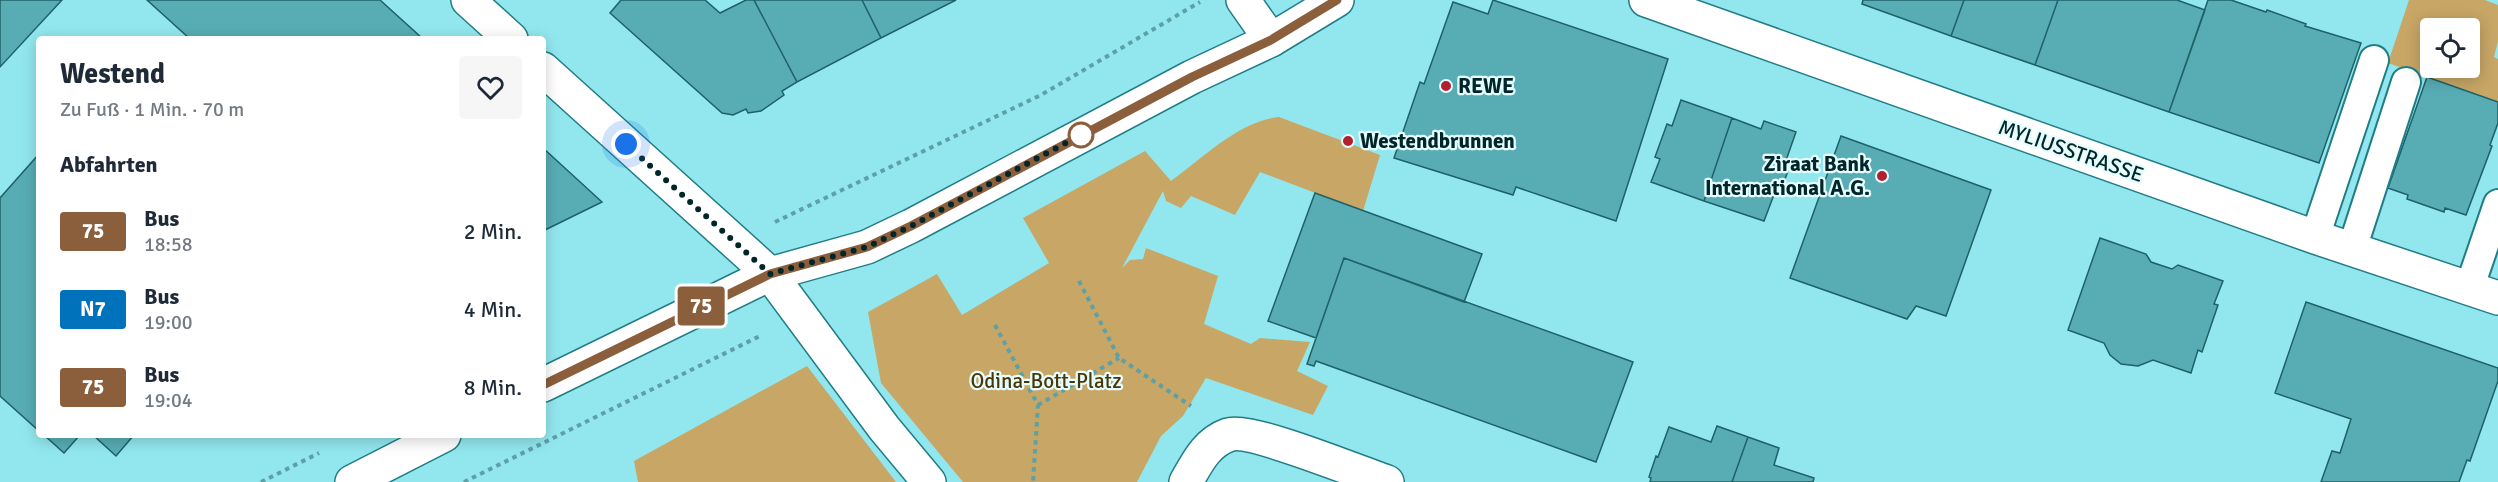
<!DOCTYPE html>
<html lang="de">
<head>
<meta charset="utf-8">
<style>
  body { margin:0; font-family:Signika,sans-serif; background:#f6f6f7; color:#1f2937; height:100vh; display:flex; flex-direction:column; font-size:22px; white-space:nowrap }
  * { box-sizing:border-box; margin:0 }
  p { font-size:20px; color:#747a83 }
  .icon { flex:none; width:33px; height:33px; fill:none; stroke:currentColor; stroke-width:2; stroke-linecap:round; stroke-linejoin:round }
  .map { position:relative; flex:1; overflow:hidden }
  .details { position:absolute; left:36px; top:36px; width:510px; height:402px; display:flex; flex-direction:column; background:#fff; border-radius:6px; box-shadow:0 3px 15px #0003 }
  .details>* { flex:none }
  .badge { padding:0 12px; border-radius:4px; font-size:21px; line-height:39px }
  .fabs { position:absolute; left:2420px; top:18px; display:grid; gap:12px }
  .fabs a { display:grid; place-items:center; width:60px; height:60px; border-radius:6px; background:#fff; box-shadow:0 3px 15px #0003; font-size:30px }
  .you { position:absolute; width:30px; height:30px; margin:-15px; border:4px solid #fff; border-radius:50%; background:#1a73e8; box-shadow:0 0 0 9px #1a73e833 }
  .map>.badge { position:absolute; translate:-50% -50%; box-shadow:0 0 0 3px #fff }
  h2 { padding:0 24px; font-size:22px; line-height:54px }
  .round { display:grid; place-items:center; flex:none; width:63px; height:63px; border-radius:6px; background:#f6f6f7 }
  .summary { display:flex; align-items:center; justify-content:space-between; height:102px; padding:0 24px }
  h1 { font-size:28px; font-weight:700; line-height:45px }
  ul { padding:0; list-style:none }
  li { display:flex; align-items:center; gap:18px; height:78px; padding:0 24px }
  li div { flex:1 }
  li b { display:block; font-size:22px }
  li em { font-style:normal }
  li .badge { min-width:66px; font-weight:700; text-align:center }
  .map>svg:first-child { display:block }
  .green { fill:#c7a666; fill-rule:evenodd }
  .building { fill:#58adb5; stroke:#1e6167; stroke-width:1.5 }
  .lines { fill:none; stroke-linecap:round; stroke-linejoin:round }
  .service-casing { stroke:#217d85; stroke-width:32 }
  .minor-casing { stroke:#217d85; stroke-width:36 }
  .secondary-casing { stroke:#217d85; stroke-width:36 }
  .path { stroke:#5da1a6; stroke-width:4; stroke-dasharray:4.5 4.5; stroke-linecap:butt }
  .service { stroke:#fff; stroke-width:28 }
  .minor { stroke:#fff; stroke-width:33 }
  .secondary { stroke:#fff; stroke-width:33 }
  .line-casing { stroke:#fff; stroke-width:14 }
  .line { stroke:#8b5e3c; stroke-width:9 }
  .walk { stroke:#002629; stroke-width:6; stroke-dasharray:0 10.8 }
  .poi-dot { fill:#b21f2d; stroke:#e5fdff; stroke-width:2 }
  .stop-dot { fill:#fff; stroke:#8b5e3c; stroke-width:3 }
  .labels { text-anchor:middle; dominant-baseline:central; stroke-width:4.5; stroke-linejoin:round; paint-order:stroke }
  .poi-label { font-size:21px; font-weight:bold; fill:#002629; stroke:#e5fdff; text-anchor:start }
  .street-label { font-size:21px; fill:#002629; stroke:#e5fdff }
  .park-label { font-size:21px; fill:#4b3606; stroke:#e5fdff }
</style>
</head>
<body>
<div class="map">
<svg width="2498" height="482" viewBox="0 0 2498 482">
  <rect width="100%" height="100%" fill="#92e7ee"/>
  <path class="green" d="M2409 0H2485L2498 5V41L2494 57 2498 59V102L2388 63ZM2430 28H2469V68H2430Z
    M1279 117 1380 155 1363 211 1260 172 1235 215 1191 196 1181 208 1166 201 1163 191 1122 268 1130 260 1143 259 1146 248 1218 276 1204 324 1251 344 1260 338 1310 342 1297 371 1328 386 1313 415 1206 378 1183 416 1161 436 1137 482H963L881 383 868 312 937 274 962 315 1049 263 1023 218 1145 151 1171 181C1203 158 1239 121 1279 117Z
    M807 366 896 482H638L634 461Z"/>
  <path class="building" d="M0 0H62L0 67Z
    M147 0H380L423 39H190Z
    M621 0H705L720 13 746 0H754L797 82 782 91 784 95 761 111 748 113 746 109 733 115 722 113 610 13Z
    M754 0H862L881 38 797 82Z
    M862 0H956L881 38Z
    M1493 0 1668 59 1616 221 1516 187 1513 195 1394 158 1420 82 1424 84 1453 2 1488 14Z
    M1863 0H1964L1951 36 1862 4Z
    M1964 0H2058L2035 65 1951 36Z
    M2058 0H2177L2205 10 2169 112 2035 65Z
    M2208 0H2231L2266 12 2267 10 2306 24 2305 26 2361 43 2319 163 2169 112Z
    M2427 77 2498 102V123L2490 145 2492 146 2466 215 2445 208 2444 212 2407 199 2408 195 2388 188Z
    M1681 100 1732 118 1704 201 1651 182 1660 159 1655 157 1667 124 1672 126Z
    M1732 118 1761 129 1764 121 1796 132 1783 169 1788 171 1780 193 1775 192 1764 221 1704 201Z
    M1841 136 1991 190 1946 316 1916 306 1907 319 1790 278Z
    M543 148 602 202 543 231Z
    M39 154V431L0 396V198Z
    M1315 193 1482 254 1464 302 1344 258 1316 338 1268 321Z
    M2100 238 2146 254 2151 262 2172 269 2178 265 2223 281 2214 304 2218 305 2202 352 2198 350 2191 373 2153 360 2138 366 2121 364 2110 355 2104 343 2068 330Z
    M1344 258 1633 362 1596 462 1316 361 1314 366 1307 364Z
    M2306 302 2498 368V381L2470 461 2467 460 2459 482H2321L2332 451 2340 453 2351 419 2275 393Z
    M1717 426 1748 437 1732 482H1650L1651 478 1649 477 1656 456 1658 457 1669 427 1711 442Z
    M44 435H80L64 453Z
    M93 435H134L116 456Z
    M1748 437 1779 448 1774 465 1814 478 1813 482H1732Z"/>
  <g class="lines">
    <g class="service-casing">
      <path id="service" d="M2315 237 2374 60
        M2352 249 2406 82
        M2469 289 2498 204"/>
    </g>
    <g class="minor-casing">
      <path id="minor" d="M468 0 511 39
        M1243 0 1271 40
        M1646 0 2315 237 2498 298
        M543 69 770 274 884 428 929 482
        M1186 482C1197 463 1206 443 1228 435 1249 427 1360 473 1387 482"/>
    </g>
    <g class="secondary-casing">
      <path id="secondary" d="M543 385 770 274 867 247 911 226 1192 77 1271 40 1337 0
        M352 482 444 435"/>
    </g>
    <path class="path" d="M775 222 1041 95 1200 2
      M1079 281 1119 358 1191 406
      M995 325 1038 405 1033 482
      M1038 405 1119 358
      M261 482 319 453
      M464 482 762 335"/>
    <use href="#service" class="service"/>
    <use href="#minor" class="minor"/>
    <use href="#secondary" class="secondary"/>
  </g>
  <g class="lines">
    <g class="line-casing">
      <path id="line" d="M543 385 770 274 867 247 911 226 1192 77 1271 40 1337 0"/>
    </g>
    <use href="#line" class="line"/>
    <path class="walk" d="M626 144 770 274 867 247 911 226 1090 130 1081 135"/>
  </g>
  <g class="poi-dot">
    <circle cx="1446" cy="86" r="6"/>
    <circle cx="1348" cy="141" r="6"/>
    <circle cx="1882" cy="176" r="6"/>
  </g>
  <circle class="stop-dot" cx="1081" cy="135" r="12"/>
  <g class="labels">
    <g class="poi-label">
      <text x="1458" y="86">REWE</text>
      <text x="1360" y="141">Westendbrunnen</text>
      <text x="1870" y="164" text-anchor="end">Ziraat Bank<tspan x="1870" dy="24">International A.G.</tspan></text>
    </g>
    <g class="street-label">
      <text transform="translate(2071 151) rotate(19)">MYLIUSSTRASSE</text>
    </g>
    <g class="park-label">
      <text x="1046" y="381">Odina-Bott-Platz</text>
    </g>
  </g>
</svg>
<div class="fabs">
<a><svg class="icon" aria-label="locate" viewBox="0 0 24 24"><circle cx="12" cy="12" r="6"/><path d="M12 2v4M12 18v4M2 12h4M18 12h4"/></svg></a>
</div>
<div class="you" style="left:626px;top:144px"></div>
<b class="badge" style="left:701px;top:306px;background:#8b5e3c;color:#fff">75</b>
<section class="details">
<div class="summary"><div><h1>Westend</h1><p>Zu Fuß · 1 Min. · 70 m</p></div><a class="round"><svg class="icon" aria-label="heart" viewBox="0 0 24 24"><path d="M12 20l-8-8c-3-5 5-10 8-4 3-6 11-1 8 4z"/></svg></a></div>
<h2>Abfahrten</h2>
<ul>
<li><span class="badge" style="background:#8b5e3c;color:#fff">75</span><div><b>Bus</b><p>18:58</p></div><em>2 Min.</em></li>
<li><span class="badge" style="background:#0072bc;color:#fff">N7</span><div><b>Bus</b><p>19:00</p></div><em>4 Min.</em></li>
<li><span class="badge" style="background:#8b5e3c;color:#fff">75</span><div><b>Bus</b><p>19:04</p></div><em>8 Min.</em></li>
</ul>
</section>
</div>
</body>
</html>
